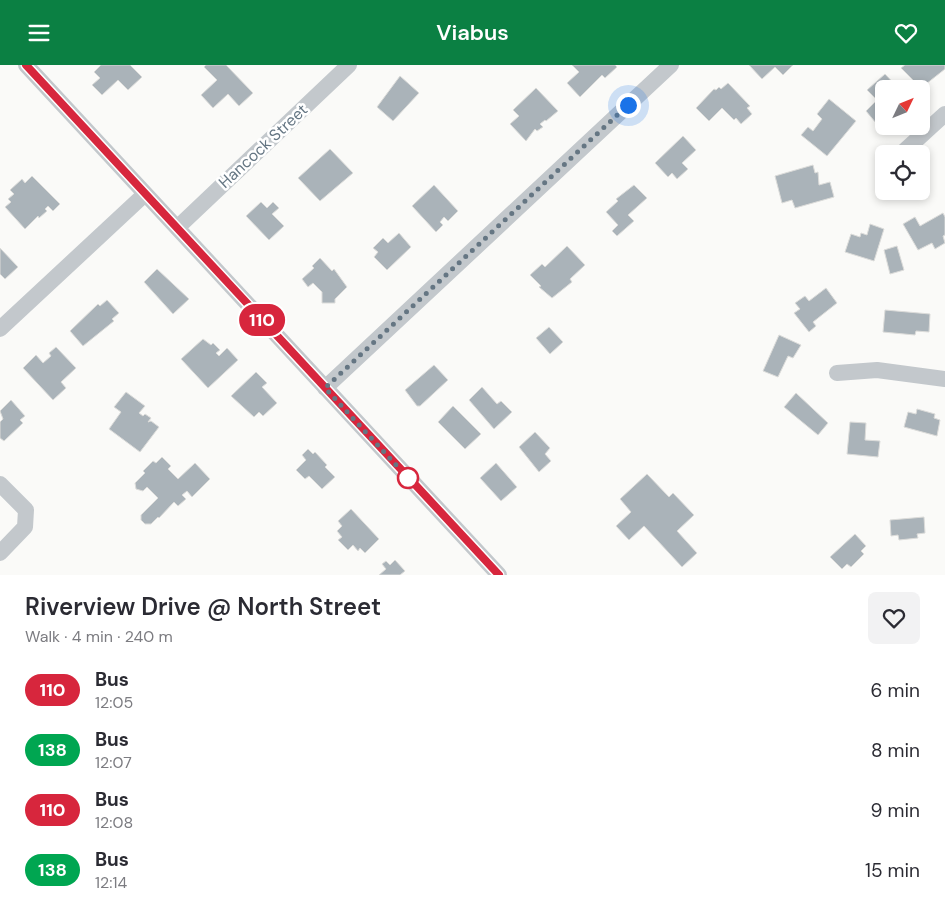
<!DOCTYPE html>
<html lang="en">
<head>
<meta charset="utf-8">
<style>
  body { margin:0; font-family:"DM Sans",sans-serif; background:#f2f2f3; color:#2b2b33; height:100vh; display:flex; flex-direction:column; font-size:19px; white-space:nowrap }
  * { box-sizing:border-box; margin:0 }
  p { font-size:16px; color:#7c7c81 }
  .icon { flex:none; width:28px; height:28px; fill:none; stroke:currentColor; stroke-width:2; stroke-linecap:round; stroke-linejoin:round }
  .map { position:relative; height:510px; overflow:hidden }
  .details { display:flex; flex-direction:column; background:#fff; flex:1 }
  .details>* { flex:none }
  .badge { padding:0 10px; border-radius:16px; font-size:18px; line-height:32px }
  .needle { width:32px; rotate:47deg }
  .buttons { position:absolute; left:875px; top:15px; display:grid; gap:10px }
  .buttons a { display:grid; place-items:center; width:55px; height:55px; border-radius:8px; background:#fff; box-shadow:0 2px 8px #0003; font-size:25px }
  .you { position:absolute; width:25px; height:25px; margin:-12px; border:4px solid #fff; border-radius:50%; background:#1a73e8; box-shadow:0 0 0 8px #1a73e833 }
  .map>.badge { position:absolute; translate:-50% -50%; box-shadow:0 0 0 2px #fff }
  .round { display:grid; place-items:center; flex:none; width:52px; height:52px; border-radius:8px; background:#f2f2f3 }
  .summary { display:flex; align-items:center; justify-content:space-between; height:85px; padding:0 25px }
  h1 { font-size:24px; font-weight:600; line-height:38px }
  ul { padding:0; list-style:none }
  li { display:flex; align-items:center; gap:15px; height:60px; padding:0 25px }
  li div { flex:1 }
  li b { display:block; font-size:19px }
  li em { font-style:normal }
  li .badge { min-width:55px; font-weight:700; text-align:center }
  header { display:flex; justify-content:space-between; align-items:center; height:65px; padding:0 25px; background:#0b8043; color:#fff; font-size:22px; font-weight:600 }
  .map>svg:first-child { display:block }
  .building { fill:#aab3b9; stroke:#dcdcda }
  .lines { fill:none; stroke-linecap:round; stroke-linejoin:round }
  .minor { stroke:#c3c8cc; stroke-width:16 }
  .line-casing { stroke:#fff; stroke-width:11 }
  .line { stroke:#d7263d; stroke-width:8 }
  .walk { stroke:#657683; stroke-width:5; stroke-dasharray:0 9 }
  .stop-dot { fill:#fff; stroke:#d7263d; stroke-width:2.5 }
  .labels { text-anchor:middle; dominant-baseline:central; stroke-width:5; stroke-linejoin:round; paint-order:stroke }
  .street-label { font-size:16px; fill:#657683; stroke:#fff }
</style>
</head>
<body>
<header><svg class="icon" aria-label="menu" viewBox="0 0 24 24"><path d="M4 6h16M4 12h16M4 18h16"/></svg>Viabus<svg class="icon" aria-label="heart" viewBox="0 0 24 24"><path d="M12 20l-8-8c-3-5 5-10 8-4 3-6 11-1 8 4z"/></svg></header>
<div class="map">
<svg width="945" height="510" viewBox="0 0 945 510">
  <rect width="100%" height="100%" fill="#fafaf8"/>
  <path class="building" d="M101 0H130L142 12 128 25 118 15 102 30 92 20 100 13 94 7Z
    M206 0H226L253 28 239 41 228 29 213 43 201 30 217 15 204 2Z
    M572 0H615L617 2 605 13 602 10 580 32 567 18 579 7Z
    M749 0H793L783 10 775 2 762 14Z
    M905 0H945V4L921 23 901 3Z
    M885 9 899 24H884V51L876 58 866 46 877 35 867 25Z
    M400 11 419 28 393 56 377 42Z
    M728 18 750 41 747 43 752 49 741 59 736 53 734 55 722 43 709 56 696 43 714 24 716 25 719 22 721 24Z
    M536 23 558 46 546 56 545 55 540 59 543 62 537 66 535 64 526 76 510 59 519 51 513 45Z
    M829 34 856 56 827 91 801 70 808 62 813 66 822 54 817 49Z
    M683 71 696 85 682 98 688 104 677 114 672 108 668 112 655 98Z
    M330 84 353 108 320 136 298 113Z
    M813 100 815 108 818 107 819 120 830 117 834 132 795 143 792 135 782 138 775 111Z
    M32 111 60 139 53 146 48 141 45 144 47 146 39 153 38 151 25 164 5 142 11 137 8 134 14 129 10 125 22 114 25 118Z
    M434 120 458 146 448 156 444 152 440 157 443 160 436 167 412 141Z
    M634 120 647 133 628 150 634 156 617 171 612 166 618 160 606 147 618 136 616 134Z
    M261 137 267 143 273 137 279 143 272 149 284 161 269 175 246 151Z
    M943 148 945 152V170L943 171 945 178 935 184 932 178 918 185 903 159 915 152 920 161Z
    M870 159 884 164 874 196 845 187 851 169 860 172 861 168 867 170Z
    M399 168 411 182 387 205 374 192 378 187 373 183 383 173 388 178Z
    M567 181 585 200 570 214 572 217 552 233 539 222 541 221 530 210 542 199 545 202Z
    M897 181 904 205 890 209 884 185Z
    M0 183 18 202 5 214 0 209Z
    M320 193 332 206 334 204 347 222 335 234V238H322V227L313 218 308 222 302 214 314 203 312 201Z
    M157 204 189 234 173 249 144 217Z
    M826 223 837 238 813 257 816 261 809 267 794 248 800 244 795 238 805 231 809 236Z
    M107 235 119 248 112 254 114 256 83 281 70 266 98 239 100 241Z
    M885 245 930 249 929 267 916 266 915 270 883 267Z
    M549 262 563 277 550 289 536 273Z
    M779 270 801 280 793 293 788 291 778 312 763 306Z
    M203 274 211 280 213 278 220 285 216 288 219 291 227 283 238 295 208 323 181 294Z
    M56 282 76 303 61 317 66 323 53 335 23 303 36 290 43 298 51 291 49 288Z
    M434 300 448 315 420 341H417L405 325Z
    M256 307 267 318 262 322 277 338 263 351 259 347 254 352 231 331Z
    M482 322 497 339 501 336 512 347 494 364 469 335Z
    M126 327 145 341 139 348 143 351 145 349 151 353 148 357 151 356 159 362 140 387 109 364 121 347 114 342Z
    M796 328 828 358 818 370 784 342Z
    M11 335 25 351 20 355 23 358 4 376 0 373V357L3 354 0 346Z
    M453 341 481 369 465 384 438 357Z
    M917 344 935 349 934 353 940 355 937 371 904 362 908 347 916 349Z
    M850 357 866 358 865 375 880 376 878 392 847 389Z
    M535 367 550 383 545 389 551 396 539 407 519 382Z
    M308 384 313 389 315 387 327 400 325 402 335 412 322 424 309 411 305 414 296 405 306 395 302 390Z
    M162 392 171 401 168 404 178 414 195 398 210 414 192 432 187 426 182 430 186 434 178 441 174 437 159 453 158 452 151 459H145L141 455V450L158 433 147 422 143 426 136 424 135 418 145 408 143 406 153 396 156 398Z
    M496 398 517 422 501 436 480 413Z
    M647 409 669 432 673 428 694 450 677 466 697 488 682 502 644 461 629 475 616 461 631 447 620 434Z
    M351 444 379 474 365 488 360 483 358 486 353 480 348 485 338 475 342 472 337 466 342 461 338 456Z
    M924 452 925 468 917 469 918 473 899 475 898 470 891 471 890 455Z
    M855 469 866 481 861 486 864 489 851 502 847 499 842 504 830 492Z
    M395 495 405 506 400 510H379L386 504 382 499 386 496 390 500Z"/>
  <g class="lines">
    <path class="minor" d="M26 0 499 510
      M901 89 945 49
      M177 163 349 0
      M0 264 145 129
      M837 308 877 305 945 314
      M325 323 671 0
      M0 419 26 445 25 462 0 488"/>
  </g>
  <g class="lines">
    <g class="line-casing">
      <path id="line" d="M26 0 499 510"/>
    </g>
    <use href="#line" class="line"/>
    <path class="walk" d="M408 413 325 323 628 40"/>
  </g>
  <circle class="stop-dot" cx="408" cy="413" r="10"/>
  <g class="labels">
    <g class="street-label">
      <text transform="translate(263 81) rotate(-43)">Hancock Street</text>
    </g>
  </g>
</svg>
<div class="buttons">
<a><svg class="needle" viewBox="-14 -14 28 28"><path d="M0-13l5 13h-10z" fill="#e53935"/><path d="M0 13l5-13h-10z" fill="#7c7c81"/></svg></a>
<a><svg class="icon" aria-label="locate" viewBox="0 0 24 24"><circle cx="12" cy="12" r="6"/><path d="M12 2v4M12 18v4M2 12h4M18 12h4"/></svg></a>
</div>
<div class="you" style="left:628px;top:40px"></div>
<b class="badge" style="left:262px;top:255px;background:#d7263d;color:#fff">110</b>
</div>
<section class="details">
<div class="summary"><div><h1>Riverview Drive @ North Street</h1><p>Walk · 4 min · 240 m</p></div><a class="round"><svg class="icon" aria-label="heart" viewBox="0 0 24 24"><path d="M12 20l-8-8c-3-5 5-10 8-4 3-6 11-1 8 4z"/></svg></a></div>
<ul>
<li><span class="badge" style="background:#d7263d;color:#fff">110</span><div><b>Bus</b><p>12:05</p></div><em>6 min</em></li>
<li><span class="badge" style="background:#00a651;color:#fff">138</span><div><b>Bus</b><p>12:07</p></div><em>8 min</em></li>
<li><span class="badge" style="background:#d7263d;color:#fff">110</span><div><b>Bus</b><p>12:08</p></div><em>9 min</em></li>
<li><span class="badge" style="background:#00a651;color:#fff">138</span><div><b>Bus</b><p>12:14</p></div><em>15 min</em></li>
</ul>
</section>
</body>
</html>
